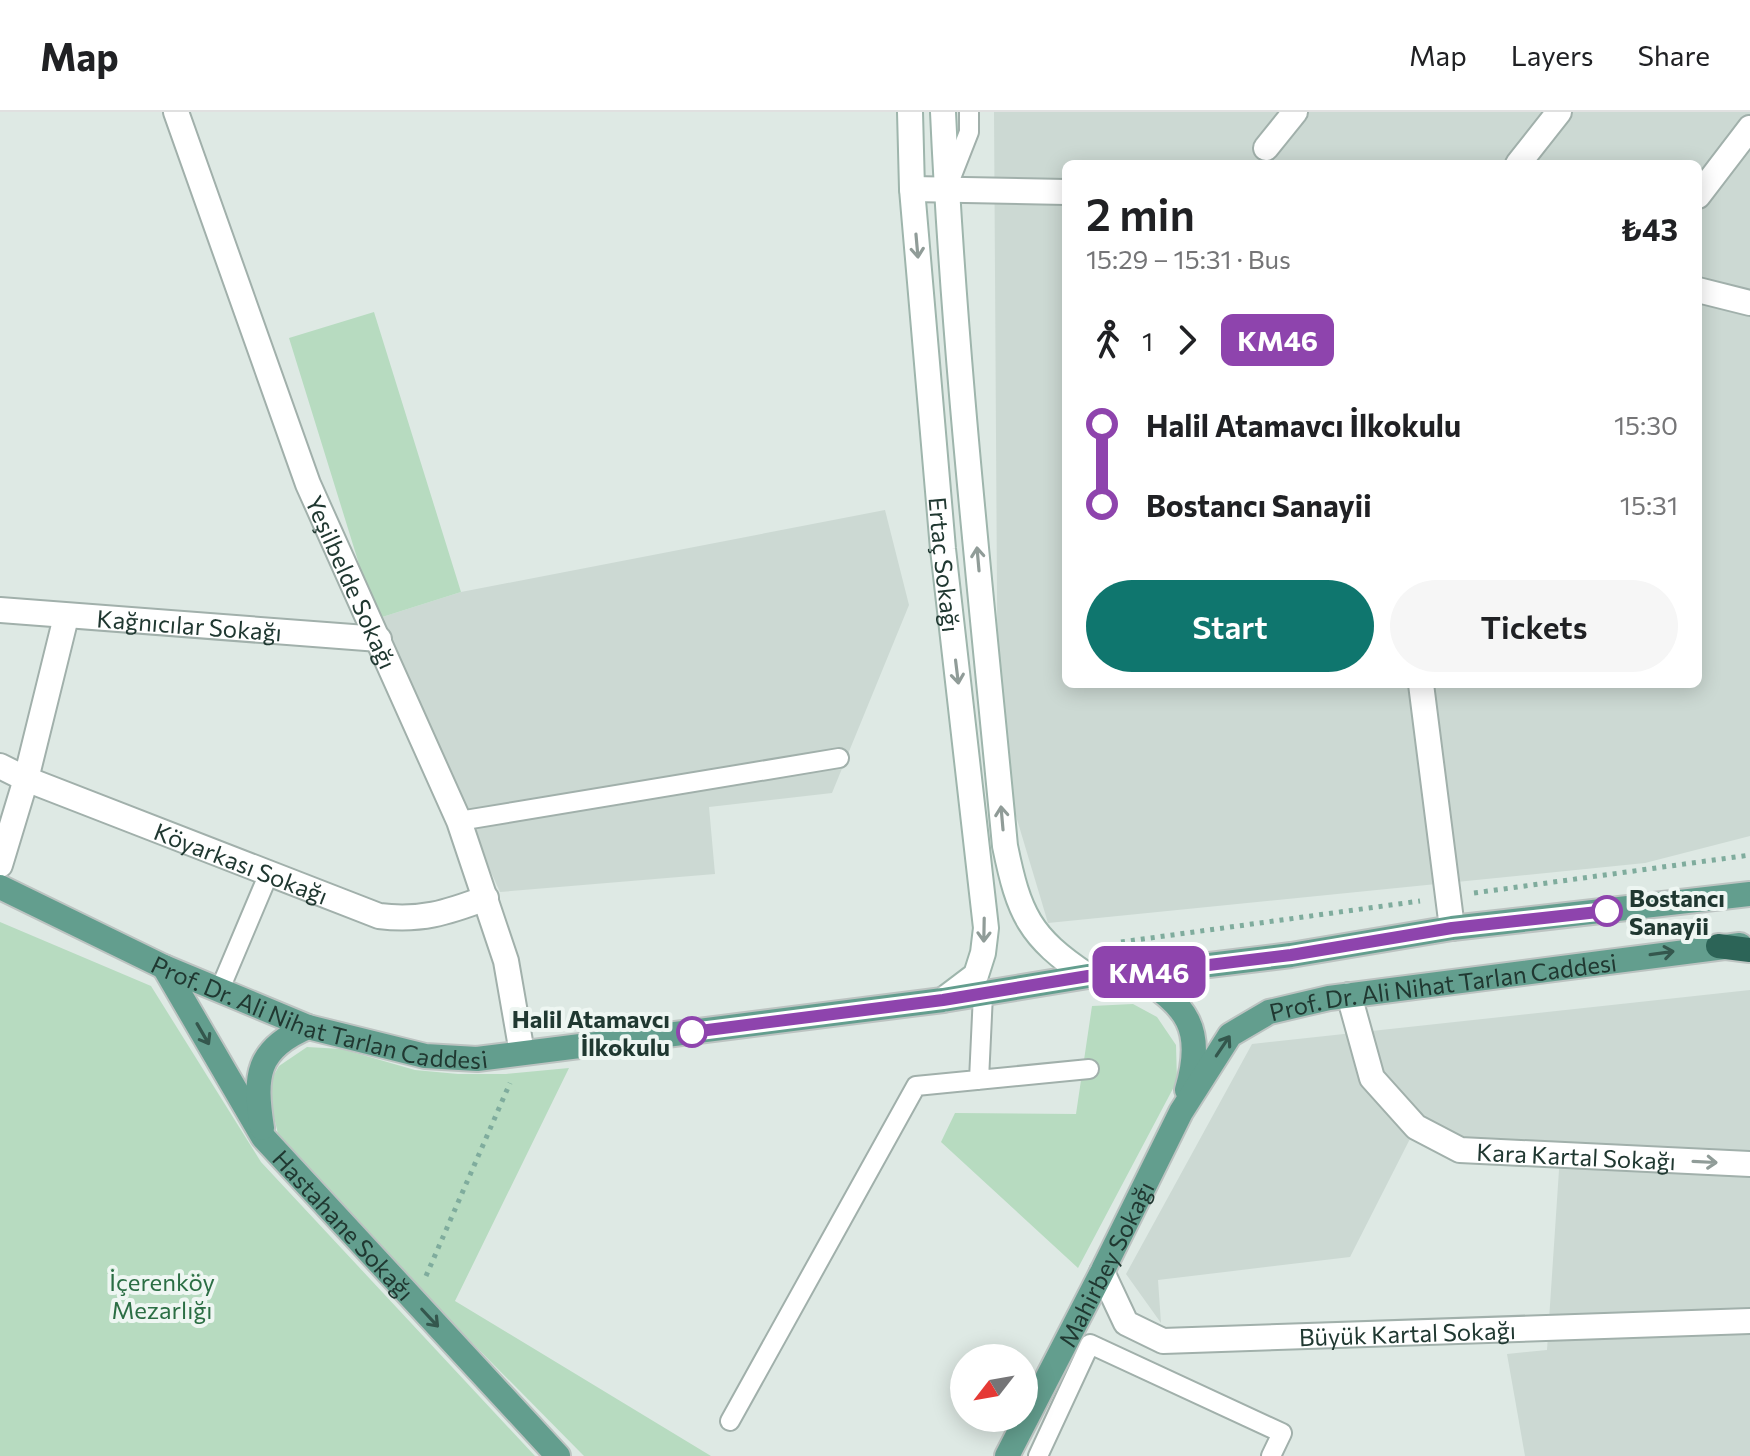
<!DOCTYPE html>
<html lang="en">
<head>
<meta charset="utf-8">
<style>
  body { margin:0; font-family:Commissioner,sans-serif; background:#f6f6f6; color:#202124; height:100vh; display:flex; flex-direction:column; font-size:30px; white-space:nowrap }
  * { box-sizing:border-box; margin:0 }
  p { font-size:26px; color:#757577 }
  .icon { flex:none; width:44px; height:44px; fill:none; stroke:currentColor; stroke-width:2; stroke-linecap:round; stroke-linejoin:round }
  .map { position:relative; flex:1; overflow:hidden }
  .sheet { position:absolute; left:1062px; top:48px; width:640px; height:528px; display:flex; flex-direction:column; background:#fff; border-radius:12px; box-shadow:0 4px 20px #0003 }
  .sheet>* { flex:none }
  .badge { padding:0 16px; border-radius:12px; font-size:28px; line-height:52px }
  .needle { width:52px; rotate:239deg }
  .tools { position:absolute; left:950px; top:1232px; display:grid; gap:16px }
  .tools a { display:grid; place-items:center; width:88px; height:88px; border-radius:50%; background:#fff; box-shadow:0 4px 20px #0003; font-size:40px }
  .map>.badge { position:absolute; translate:-50% -50%; box-shadow:0 0 0 4px #fff }
  .legs { display:flex; align-items:center; gap:12px; height:88px; padding:0 24px; font-size:26px }
  .legs p { margin-inline-start:auto }
  .overview { display:flex; align-items:center; justify-content:space-between; height:136px; padding:0 24px }
  h1 { font-size:44px; font-weight:600; line-height:60px }
  .button { display:flex; gap:16px; margin-top:auto; padding:16px 24px }
  .button a { flex:1; height:92px; border-radius:48px; background:#0f766e; color:#fff; font-size:32px; font-weight:600; line-height:92px; text-align:center }
  .button a+a { background:#f6f6f6; color:#202124 }
  ul { padding:0 24px; list-style:none }
  li { display:flex; align-items:center; gap:28px; height:80px; font-size:30px }
  li i { display:grid; place-items:center; width:12px; height:100%; margin:0 10px; background:currentColor }
  li i::after { content:''; width:20px; height:20px; margin:-10px; border:6px solid; border-radius:50%; background:#fff }
  li p { margin-inline-start:auto }
  li:first-child i { background:linear-gradient(#0000 50%,currentColor 0) }
  li:last-child i { background:linear-gradient(currentColor 50%,#0000 0) }
  header { display:flex; align-items:center; gap:48px; box-sizing:border-box; height:112px; padding:0 40px; background:#fff; border-bottom:2px solid #e0e0e0 }
  header strong { font-size:38px }
  nav { display:flex; gap:44px; margin-inline-start:auto; font-size:28px }
  .map>svg:first-child { display:block }
  .built { fill:#ccd9d3; fill-rule:evenodd }
  .green { fill:#b7dbc0 }
  .lines { fill:none; stroke-linecap:round; stroke-linejoin:round }
  .lane-casing { stroke:#a1b0ab; stroke-width:22 }
  .street-casing { stroke:#a1b0ab; stroke-width:28 }
  .secondary-casing { stroke:#9eb5ac; stroke-width:28 }
  .primary-casing { stroke:#bcc3c1; stroke-width:28 }
  .highway-casing { stroke:#bcc3c1; stroke-width:28 }
  .path { stroke:#7fac9d; stroke-width:5; stroke-dasharray:4 6; stroke-linecap:butt }
  .lane { stroke:#fff; stroke-width:18 }
  .street { stroke:#fff; stroke-width:24 }
  .secondary { stroke:#fff; stroke-width:24 }
  .primary { stroke:#639e8e; stroke-width:24 }
  .highway { stroke:#2c6457; stroke-width:24 }
  .oneway { stroke:#909c98 }
  .oneway2 { stroke:#34574d }
  .line-1-casing { stroke:#fff; stroke-width:18 }
  .line-1 { stroke:#8e44ad; stroke-width:12 }
  .stop-1-dot { fill:#fff; stroke:#8e44ad; stroke-width:4 }
  .labels { text-anchor:middle; dominant-baseline:central; stroke-width:8; stroke-linejoin:round; paint-order:stroke }
  .street-label { font-size:24px; fill:#203831; stroke:#eef6f2 }
  .stop-label { font-size:24px; font-weight:bold; fill:#203831; stroke:#eef6f2; text-anchor:start }
  .park-label { font-size:24px; fill:#2b6e44; stroke:#eef6f2 }
</style>
</head>
<body>
<header>
<strong>Map</strong>
<nav><a>Map</a><a>Layers</a><a>Share</a></nav>
</header>
<div class="map">
<svg width="1750" height="1344" viewBox="0 0 1750 1344">
  <rect width="100%" height="100%" fill="#dee9e4"/>
  <path class="built" d="M994 0H1750V724L1645 751 1048 811 998 644ZM1066 52H1698V572H1066Z
    M885 398 909 493 832 681 709 695 715 762 500 780 376 507 461 480Z
    M1750 878V1344H1525L1507 1242 1547 1238 1560 1043 1460 1038 1416 1015 1350 1145 1158 1168 1161 1211 1126 1162 1252 932Z"/>
  <path class="green" d="M374 200 461 480 376 507 289 226Z
    M0 810 151 874 261 1050 535 1344H0Z
    M1133 892 1157 905 1176 933 1177 969 1078 1156 941 1030 955 1001 1076 1002 1092 894Z
    M307 935 342 937 415 958 458 962H506L569 956 455 1189 711 1344H584L413 1171 278 1022 267 975 279 954Z"/>
  <g class="lines">
    <g class="lane-casing">
      <path id="lane" d="M949 71 969 20V0
        M459 709 839 646
        M220 877 269 761
        M979 968 983 882
        M730 1309 916 974 1089 957
        M1038 1344 1090 1232 1282 1321 1271 1344"/>
    </g>
    <g class="street-casing">
      <g id="street">
        <path id="s1" d="M176 0 308 372 459 709 506 849 522 941"/>
        <path d="M1266 36 1295 0"/>
        <path d="M1518 52 1559 0"/>
        <path d="M912 77 1066 80"/>
        <path d="M1698 84 1750 16"/>
        <path d="M1698 178 1750 191"/>
        <path id="s2" d="M0 498 379 527"/>
        <path d="M1421 572 1452 816"/>
        <path id="s3" d="M0 654 26 667 379 804C421 809 446 801 486 786"/>
        <path d="M0 753 26 667 66 505"/>
        <path id="s4" d="M1349 883 1372 966 1416 1015 1460 1038 1750 1052"/>
        <path id="s5" d="M1102 1160 1126 1211 1163 1229 1750 1209"/>
      </g>
    </g>
    <g class="secondary-casing">
      <g id="secondary">
        <path id="s6" d="M910 0 912 77 943 437 986 816 983 841 976 863 943 888"/>
        <path d="M943 0C954 245 982 490 1005 734 1019 802 1029 825 1088 864"/>
      </g>
    </g>
    <g class="primary-casing">
      <g id="primary">
        <path id="s7" d="M0 775 164 855 308 915 425 944 477 947 943 888 1088 864 1135 862 1291 843 1452 816 1750 782"/>
        <path id="s8" d="M164 855 263 1025 558 1344"/>
        <path d="M1135 862C1188 893 1205 917 1187 978"/>
        <path d="M262 1016C254 964 256 937 308 915"/>
        <path id="s9" d="M1007 1344 1102 1160 1181 1000 1230 923 1269 900 1329 886 1740 833"/>
      </g>
    </g>
    <g class="highway-casing">
      <path id="highway" d="M1718 834 1750 838"/>
    </g>
    <path class="path" d="M1474 781 1750 743
      M1121 830 1420 789
      M426 1164 510 971"/>
    <use href="#lane" class="lane"/>
    <use href="#street" class="street"/>
    <use href="#secondary" class="secondary"/>
    <use href="#primary" class="primary"/>
    <use href="#highway" class="highway"/>
  </g>
  <defs><path id="oneway-shaft" d="M-6 0H5M1.5-3L5.5 0L1.5 3" fill="none" stroke-width="1.6" stroke-linecap="round" stroke-linejoin="round" transform="scale(2)"/></defs>
  <g class="oneway">
    <use href="#oneway-shaft" transform="translate(917 134) rotate(85)"/>
    <use href="#oneway-shaft" transform="translate(978 447) rotate(-95)"/>
    <use href="#oneway-shaft" transform="translate(957 560) rotate(83)"/>
    <use href="#oneway-shaft" transform="translate(1002 706) rotate(-95)"/>
    <use href="#oneway-shaft" transform="translate(984 818) rotate(91)"/>
    <use href="#oneway-shaft" transform="translate(1705 1050) rotate(3)"/>
  </g>
  <g class="oneway2">
    <use href="#oneway-shaft" transform="translate(1662 841) rotate(-8)"/>
    <use href="#oneway-shaft" transform="translate(203 922) rotate(60)"/>
    <use href="#oneway-shaft" transform="translate(1223 934) rotate(-56)"/>
    <use href="#oneway-shaft" transform="translate(430 1206) rotate(47)"/>
  </g>
  <g class="lines">
    <g class="line-1-casing">
      <path id="line-1" d="M692 920 943 888 1088 864 1135 862 1291 843 1452 816 1607 799"/>
    </g>
    <use href="#line-1" class="line-1"/>
  </g>
  <g class="stop-1-dot">
    <circle cx="1607" cy="799" r="14"/>
    <circle cx="692" cy="920" r="14"/>
  </g>
  <g class="labels">
    <g class="street-label">
      <text stroke="none"><textPath href="#s6" startOffset="454">Ertaç Sokağı</textPath></text>
      <text stroke="none"><textPath href="#s1" startOffset="502">Yeşilbelde Sokağı</textPath></text>
      <text stroke="none"><textPath href="#s2" startOffset="190">Kağnıcılar Sokağı</textPath></text>
      <text stroke="none"><textPath href="#s3" startOffset="260">Köyarkası Sokağı</textPath></text>
      <text stroke="none"><textPath href="#s9" startOffset="698">Prof. Dr. Ali Nihat Tarlan Caddesi</textPath></text>
      <text stroke="none"><textPath href="#s7" startOffset="346">Prof. Dr. Ali Nihat Tarlan Caddesi</textPath></text>
      <text stroke="none"><textPath href="#s4" startOffset="318">Kara Kartal Sokağı</textPath></text>
      <text stroke="none"><textPath href="#s8" startOffset="316">Hastahane Sokağı</textPath></text>
      <text stroke="none"><textPath href="#s9" startOffset="216">Mahirbey Sokağı</textPath></text>
      <text stroke="none"><textPath href="#s5" startOffset="342">Büyük Kartal Sokağı</textPath></text>
    </g>
    <g class="stop-label">
      <text x="1629" y="785">Bostancı<tspan x="1629" dy="28">Sanayii</tspan></text>
      <text x="670" y="906" text-anchor="end">Halil Atamavcı<tspan x="670" dy="28">İlkokulu</tspan></text>
    </g>
    <g class="park-label">
      <text x="162" y="1169">İçerenköy<tspan x="162" dy="28">Mezarlığı</tspan></text>
    </g>
  </g>
</svg>
<div class="tools">
<a><svg class="needle" viewBox="-14 -14 28 28"><path d="M0-13l5 13h-10z" fill="#e53935"/><path d="M0 13l5-13h-10z" fill="#757577"/></svg></a>
</div>
<b class="badge" style="left:1149px;top:860px;background:#8e44ad;color:#fff">KM46</b>
<section class="sheet">
<div class="overview"><div><h1>2 min</h1><p>15:29 – 15:31 · Bus</p></div><b>₺43</b></div>
<div class="legs"><svg class="icon" aria-label="walk" viewBox="0 0 24 24"><circle cx="13" cy="4" r="2"/><path d="M13 8l-2 6 4 7M11 14l-3 7M7 12l3-4h3l4 4"/></svg>1<svg class="icon" aria-label="forward" viewBox="0 0 24 24"><path d="M9 5l7 7-7 7"/></svg><b class="badge" style="background:#8e44ad;color:#fff">KM46</b></div>
<ul>
<li><i style="color:#8e44ad"></i><b>Halil Atamavcı İlkokulu</b><p>15:30</p></li>
<li><i style="color:#8e44ad"></i><b>Bostancı Sanayii</b><p>15:31</p></li>
</ul>
<div class="button"><a>Start</a><a>Tickets</a></div>
</section>
</div>
</body>
</html>
